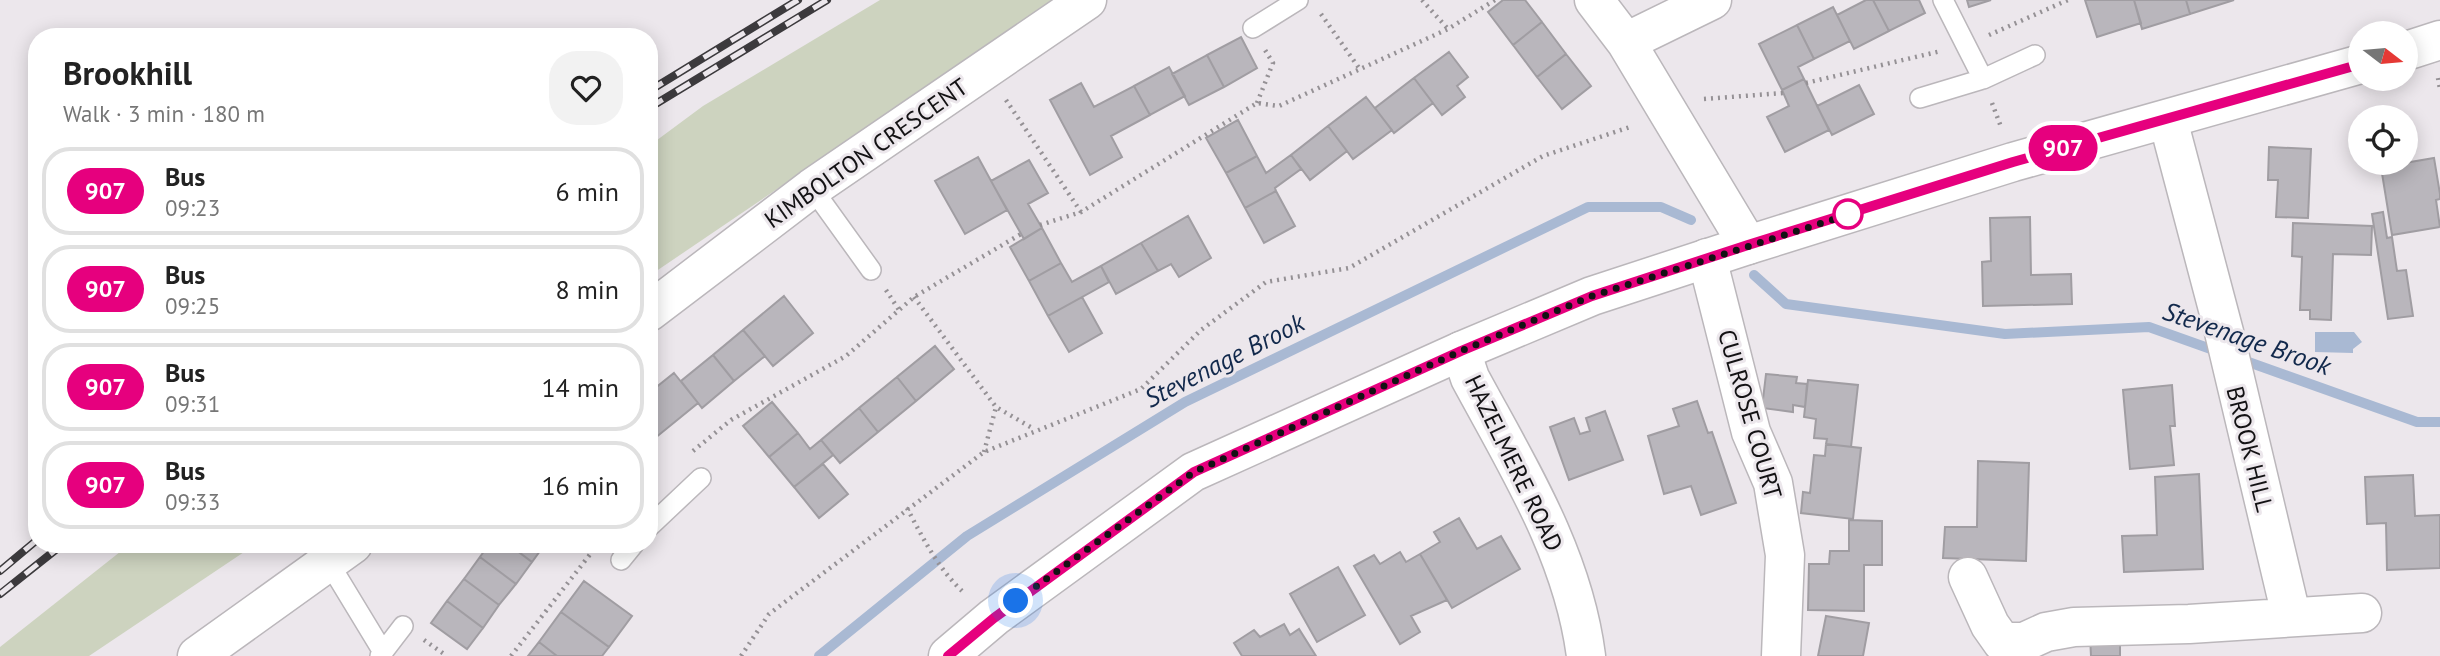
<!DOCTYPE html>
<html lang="en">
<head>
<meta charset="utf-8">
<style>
  body { margin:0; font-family:"PT Sans",sans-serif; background:#f2f2f2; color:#222; height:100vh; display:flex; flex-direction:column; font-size:26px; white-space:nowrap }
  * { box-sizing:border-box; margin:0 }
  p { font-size:23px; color:#767676 }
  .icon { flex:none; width:38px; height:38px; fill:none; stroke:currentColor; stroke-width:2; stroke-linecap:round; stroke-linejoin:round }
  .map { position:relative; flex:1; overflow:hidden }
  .drawer { position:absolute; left:28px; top:28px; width:630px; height:525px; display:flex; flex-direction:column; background:#fff; border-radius:28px; box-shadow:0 4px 18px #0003 }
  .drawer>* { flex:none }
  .badge { padding:0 14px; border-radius:23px; font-size:24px; line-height:46px }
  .needle { width:46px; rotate:106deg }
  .fabs { position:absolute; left:2348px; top:21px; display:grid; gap:14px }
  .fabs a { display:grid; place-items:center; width:70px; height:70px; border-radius:50%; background:#fff; box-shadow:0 4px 18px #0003; font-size:35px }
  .you { position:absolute; width:35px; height:35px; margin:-18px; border:5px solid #fff; border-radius:50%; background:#1a73e8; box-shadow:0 0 0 10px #1a73e833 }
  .map>.badge { position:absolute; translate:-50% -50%; box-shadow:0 0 0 4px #fff }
  .round { display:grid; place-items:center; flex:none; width:74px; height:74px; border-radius:28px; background:#f2f2f2 }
  .summary { display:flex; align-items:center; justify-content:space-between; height:119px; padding:0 35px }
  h1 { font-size:33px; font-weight:800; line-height:52px }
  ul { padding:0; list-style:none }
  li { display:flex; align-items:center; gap:21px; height:88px; margin:0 14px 10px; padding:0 21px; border:4px solid #e0e0e0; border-radius:28px }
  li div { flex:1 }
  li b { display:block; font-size:26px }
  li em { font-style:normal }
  li .badge { min-width:77px; font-weight:700; text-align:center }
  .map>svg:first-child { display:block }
  .green { fill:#cdd3bf }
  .water { fill:#a9b9d3 }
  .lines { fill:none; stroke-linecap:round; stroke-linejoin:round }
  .stream { stroke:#a9b9d3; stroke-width:10 }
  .building { fill:#b9b6bc; stroke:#a09da2; stroke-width:2 }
  .lane-casing { stroke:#bbb7bb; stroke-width:22 }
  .street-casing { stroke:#bbb7bb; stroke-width:41 }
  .secondary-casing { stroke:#bbb7bb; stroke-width:41 }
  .path { stroke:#959195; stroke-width:4.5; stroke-dasharray:2 5; stroke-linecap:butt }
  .lane { stroke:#fff; stroke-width:19 }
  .street { stroke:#fff; stroke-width:38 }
  .secondary { stroke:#fff; stroke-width:38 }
  .rail-casing { stroke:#3c3a3d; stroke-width:8 }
  .rail { stroke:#ece7ec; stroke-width:5; stroke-dasharray:16; stroke-linecap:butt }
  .line-casing { stroke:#fff; stroke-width:16 }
  .line { stroke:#e6007e; stroke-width:10 }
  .walk { stroke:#131214; stroke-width:7; stroke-dasharray:0 12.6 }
  .stop-dot { fill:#fff; stroke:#e6007e; stroke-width:3.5 }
  .labels { text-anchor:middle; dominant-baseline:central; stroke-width:6; stroke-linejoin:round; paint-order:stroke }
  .street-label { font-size:24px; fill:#131214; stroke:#ece7ec }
  .water-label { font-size:26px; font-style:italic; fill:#12294c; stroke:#ece7ec }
</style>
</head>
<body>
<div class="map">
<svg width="2440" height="656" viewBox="0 0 2440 656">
  <rect width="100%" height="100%" fill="#ece7ec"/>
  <path class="green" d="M880 0H1056L649 276V146L703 106Z
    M130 544H256L89 656H0V647Z"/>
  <path class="water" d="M2315 332H2354L2362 342 2353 349V353L2315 352Z"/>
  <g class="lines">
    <path class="stream" d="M1754 275 1786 304 2005 334 2149 327 2222 353
      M2240 359 2417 422H2440
      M819 656 967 536 1185 402 1588 207H1661L1691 220"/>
  </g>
  <path class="building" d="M1503 0H1525L1542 22 1513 45 1488 12Z
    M1866 0H1873L1889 31 1854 49 1837 15Z
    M1873 0H1919L1925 13 1889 31Z
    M1967 0H1991L1969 7Z
    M2085 0H2134L2141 23 2097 37Z
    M2134 0H2186L2190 14 2142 29Z
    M2186 0H2234L2190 14Z
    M1833 7 1850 41 1814 59 1797 25Z
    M1542 22 1566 54 1537 77 1513 45Z
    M1797 25 1814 59 1798 67 1804 79 1782 90 1759 44Z
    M1241 37 1257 68 1224 87 1207 55Z
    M1449 52 1468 77 1457 86 1465 97 1442 115 1414 78Z
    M1566 54 1591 86 1562 109 1537 77Z
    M1207 55 1224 87 1189 105 1172 74Z
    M1169 67 1185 96 1150 115 1134 86Z
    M1414 78 1433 103 1394 133 1375 108Z
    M1804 79 1829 130 1785 152 1767 117 1789 106 1782 90Z
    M1081 83 1094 107 1134 86 1150 115 1111 136 1122 157 1090 175 1050 100Z
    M1859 85 1874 114 1832 135 1817 106Z
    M1366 97 1392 130 1353 159 1328 126Z
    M1238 120 1257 156 1226 173 1206 138Z
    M1328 126 1347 151 1310 180 1291 155Z
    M2269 147 2311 149 2308 218 2276 217 2278 180H2268Z
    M1291 155 1301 169 1275 188 1276 191 1245 208 1226 173 1257 156 1266 173Z
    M978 157 1007 210 965 234 935 181Z
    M2434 158 2440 194V199L2436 200 2440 227 2392 235 2381 167Z
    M1029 160 1048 193 1028 204 1042 228 1024 239 991 181Z
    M1276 191 1295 226 1264 243 1245 208Z
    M2383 212 2387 238 2392 237 2397 271 2406 270 2413 316 2388 319 2372 214Z
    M1188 216 1211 258 1179 277 1171 264 1158 271 1141 243Z
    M2030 217 2031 275 2071 274 2072 304 1983 306 1982 262 1991 261 1990 218Z
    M2293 223 2372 226 2371 255 2333 254 2331 320 2310 319V310H2300L2302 257 2292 256Z
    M1042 228 1061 263 1029 281 1010 247Z
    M1141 243 1158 271 1116 294 1101 266Z
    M1061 263 1072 282 1101 266 1109 282 1048 316 1029 281Z
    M784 296 813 333 773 366 743 330Z
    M1082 297 1102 333 1069 352 1048 316Z
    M743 330 765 356 734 381 713 355Z
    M935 346 954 369 916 401 897 377Z
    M713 355 734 381 702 408 681 381Z
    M674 373 698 403 649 443V393Z
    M1766 374 1797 377 1796 383 1807 384 1805 407 1793 405V412L1762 408Z
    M897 377 916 401 878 432 859 408Z
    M1808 380 1858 385 1851 447 1826 444 1827 439 1814 438 1816 419 1804 417Z
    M2172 385 2175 426H2170L2174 465 2130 469 2123 390Z
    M1697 401 1708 433 1712 432 1736 503 1701 515 1691 486 1664 494 1648 436 1679 426 1673 409Z
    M772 402 798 433 769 457 743 426Z
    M859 408 878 432 840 463 821 440Z
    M1605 411 1623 460 1569 480 1550 427 1574 418 1580 434 1590 431 1586 418Z
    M798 433 810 449 821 440 833 455 794 487 769 457Z
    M1826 444 1861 448 1853 519 1801 513 1803 492 1810 493 1814 455 1825 456Z
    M1978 461 2029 463 2026 561 1943 558 1945 527H1977Z
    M823 464 848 494 819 518 794 487Z
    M2199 474 2203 569 2124 572 2122 536 2157 535 2155 477Z
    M2413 475 2415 516 2440 515V568L2387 570 2386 523 2367 524 2365 477Z
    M1459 518 1477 549 1501 536 1520 569 1452 608 1420 554 1440 542 1434 532Z
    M1849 520 1882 521V565H1864V611L1808 610 1809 564H1829L1830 551H1849Z
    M489 544H508L532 562 516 584 480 557Z
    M508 544H545L532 562Z
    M1400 552 1406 562 1420 554 1447 600 1411 616 1420 632 1400 644 1354 566 1374 555 1380 564Z
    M480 557 516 584 499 605 464 579Z
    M1338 567 1365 615 1317 642 1290 594Z
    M464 579 499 605 483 628 447 601Z
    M584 581 632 616 609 647 561 612Z
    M447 601 483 628 467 649 431 623Z
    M561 612 609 647 602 656H557L539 642Z
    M1826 616 1869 623 1863 656H1818Z
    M1284 624 1290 635 1299 629 1316 656H1242L1234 643 1254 630 1260 637Z
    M2120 635V656H2091L2090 636Z
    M539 642 557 656H528Z"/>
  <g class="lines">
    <g class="lane-casing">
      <path id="lane" d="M1943 0 1983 79
        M1253 28 1298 0
        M1920 98 1983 79 2035 55
        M812 188 871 270
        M649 527 701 478
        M621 560 634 544
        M329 563 383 652
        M380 656 403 626"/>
    </g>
    <g class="street-casing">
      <path id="street" d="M1594 0 1626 42 1748 245
        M1626 42 1712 0
        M2168 120 2224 332 2291 615
        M1707 258 1751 432 1773 483 1785 555 1781 656
        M649 312 812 188 1087 0
        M1461 351 1470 378C1518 467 1573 554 1586 656
        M1968 577 1990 625 2002 642H2024L2046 632 2074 627 2189 624 2362 613
        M197 656 353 544"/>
    </g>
    <g class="secondary-casing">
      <path id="secondary" d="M2406 51 2440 40
        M948 656 994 617 1193 472 1461 351 1592 296 1748 245 2013 162 2361 64"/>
    </g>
    <path class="path" d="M1422 0 1448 29
      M1321 14 1359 68
      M1989 35 2068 0
      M2438 78 2440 89
      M1806 83 1941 51
      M1704 99 1783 93
      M1006 100 1081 212
      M1257 103 1273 63 1265 50
      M1992 103 2001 127
      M1040 225 1081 212 1257 103 1279 106 1448 29 1495 0
      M886 290 899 310
      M914 297 996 407 1034 429
      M693 451 731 420 846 356 914 297 1021 234
      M984 452 996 407
      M907 508C923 538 937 567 962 591L966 590
      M424 640 447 656
      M511 656 595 548
      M741 656 769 614 984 452 1141 389 1201 330 1266 282 1349 268 1543 156 1633 126"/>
    <use href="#lane" class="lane"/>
    <use href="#street" class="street"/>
    <use href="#secondary" class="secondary"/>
    <g class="rail-casing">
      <path id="rail" d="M649 91 798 0
        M649 108 827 0
        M0 571 37 540
        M0 594 63 544"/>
    </g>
    <use href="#rail" class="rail"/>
  </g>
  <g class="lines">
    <g class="line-casing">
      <path id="line" d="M948 656 994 618 1194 472 1461 351 1592 296 1748 245 2013 162 2361 64"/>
    </g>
    <use href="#line" class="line"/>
    <path class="walk" d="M1016 601 1194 472 1461 351 1592 296 1860 211 1848 214"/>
  </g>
  <circle class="stop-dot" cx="1848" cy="214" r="14"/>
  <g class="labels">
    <g class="street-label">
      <text transform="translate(866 153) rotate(-35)">KIMBOLTON CRESCENT</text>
      <text transform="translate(1750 414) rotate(74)">CULROSE COURT</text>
      <text transform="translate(2250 449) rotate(76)">BROOK HILL</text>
      <text transform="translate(1514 463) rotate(64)">HAZELMERE ROAD</text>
    </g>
    <g class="water-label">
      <text transform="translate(2247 338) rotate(19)">Stevenage Brook</text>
      <text transform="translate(1224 360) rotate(-27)">Stevenage Brook</text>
    </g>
  </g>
</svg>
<div class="fabs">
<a><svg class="needle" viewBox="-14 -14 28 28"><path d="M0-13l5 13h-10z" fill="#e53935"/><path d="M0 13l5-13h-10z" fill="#767676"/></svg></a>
<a><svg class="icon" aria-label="locate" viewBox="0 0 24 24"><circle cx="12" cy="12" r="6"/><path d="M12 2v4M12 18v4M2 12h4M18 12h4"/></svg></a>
</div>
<div class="you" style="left:1016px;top:601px"></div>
<b class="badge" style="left:2063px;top:148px;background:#e6007e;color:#fff">907</b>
<section class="drawer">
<div class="summary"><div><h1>Brookhill</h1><p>Walk · 3 min · 180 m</p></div><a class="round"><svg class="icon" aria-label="heart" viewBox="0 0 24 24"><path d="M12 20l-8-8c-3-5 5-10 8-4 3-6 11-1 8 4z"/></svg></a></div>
<ul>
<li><span class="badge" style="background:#e6007e;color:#fff">907</span><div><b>Bus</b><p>09:23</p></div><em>6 min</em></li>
<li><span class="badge" style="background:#e6007e;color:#fff">907</span><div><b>Bus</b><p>09:25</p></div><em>8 min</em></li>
<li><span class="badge" style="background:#e6007e;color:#fff">907</span><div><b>Bus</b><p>09:31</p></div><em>14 min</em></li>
<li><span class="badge" style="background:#e6007e;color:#fff">907</span><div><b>Bus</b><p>09:33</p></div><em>16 min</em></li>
</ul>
</section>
</div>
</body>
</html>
